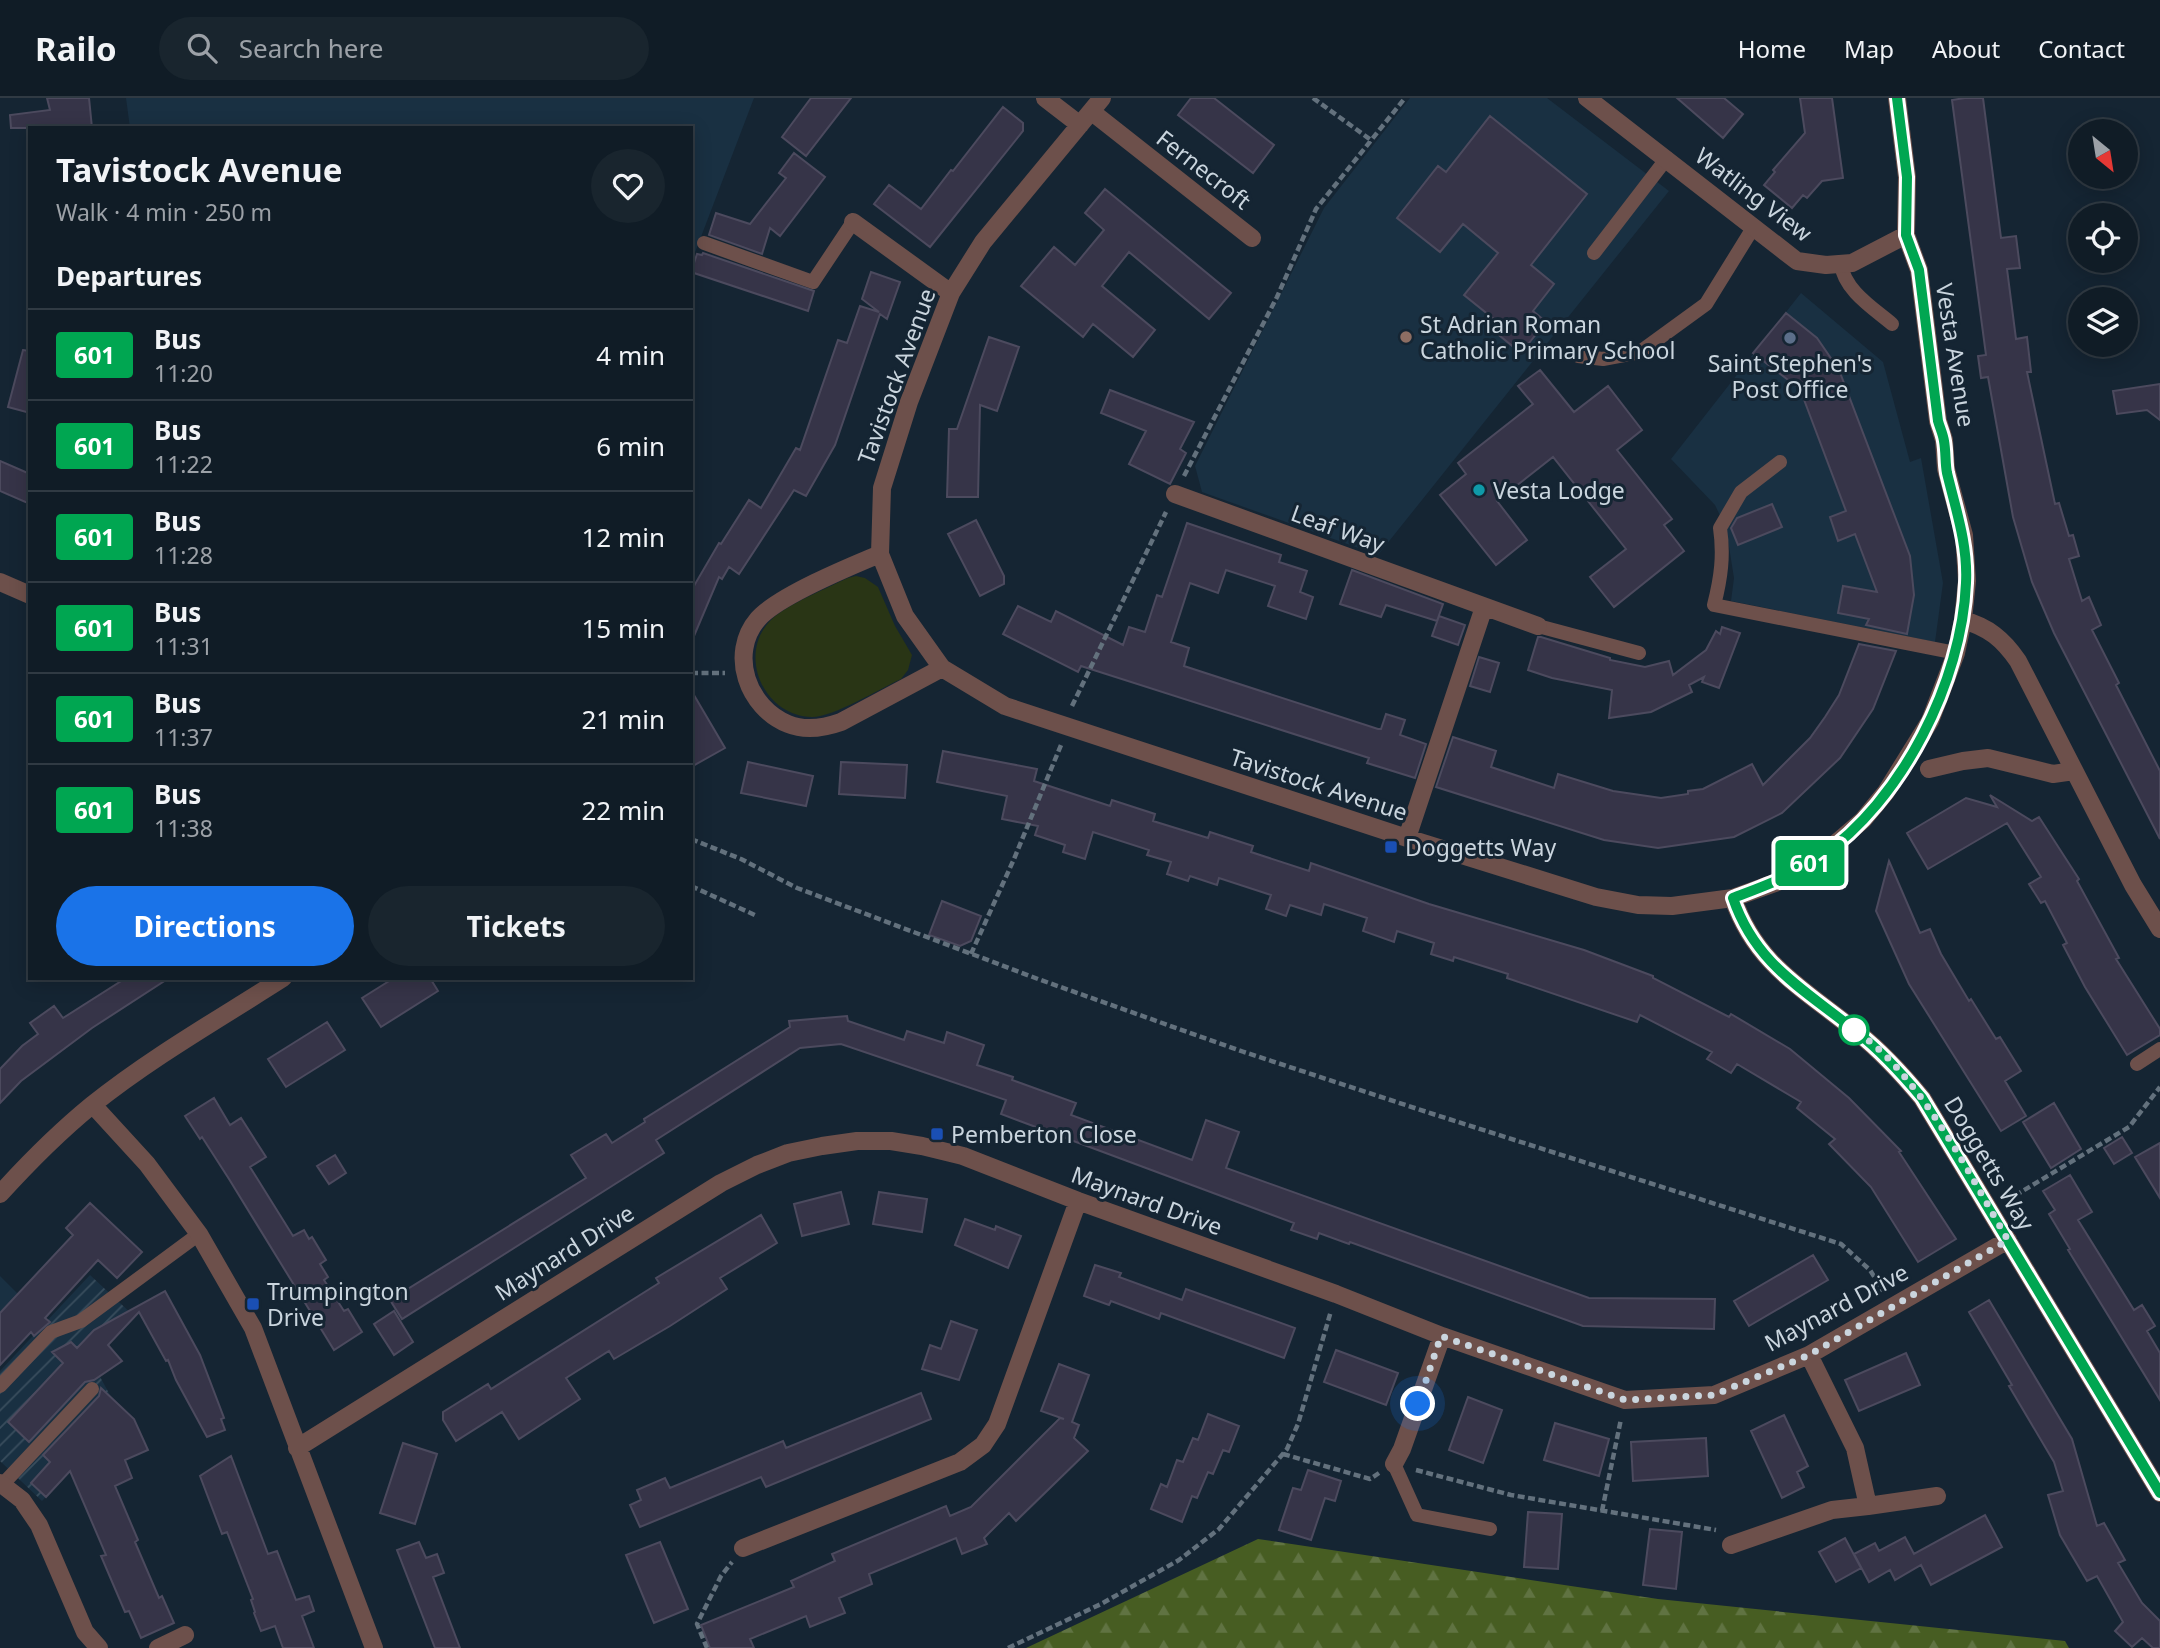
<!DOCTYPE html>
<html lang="en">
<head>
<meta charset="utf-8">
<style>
  body { margin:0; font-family:"Noto Sans",sans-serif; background:#19252e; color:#f1f3f6; height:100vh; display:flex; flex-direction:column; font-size:26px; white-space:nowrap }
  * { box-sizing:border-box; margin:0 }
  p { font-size:23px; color:#9ca1a7 }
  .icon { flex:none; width:38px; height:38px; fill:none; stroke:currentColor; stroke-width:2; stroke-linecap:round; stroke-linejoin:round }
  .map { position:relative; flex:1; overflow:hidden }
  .panel { position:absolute; left:28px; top:28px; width:665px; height:854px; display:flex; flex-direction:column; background:#101c26; border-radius:0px; box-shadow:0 4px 18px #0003,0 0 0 2px #303a43 }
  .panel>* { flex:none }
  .badge { padding:0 14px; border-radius:5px; font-size:24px; line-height:46px }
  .needle { width:46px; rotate:150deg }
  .fabs { position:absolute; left:2068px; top:21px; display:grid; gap:14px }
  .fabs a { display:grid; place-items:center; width:70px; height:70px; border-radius:50%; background:#101c26; box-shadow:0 4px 18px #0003,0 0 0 2px #303a43; font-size:35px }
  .you { position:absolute; width:35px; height:35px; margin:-18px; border:5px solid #fff; border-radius:50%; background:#1a73e8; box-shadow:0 0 0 10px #1a73e833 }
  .map>.badge { position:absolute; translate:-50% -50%; box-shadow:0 0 0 4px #fff }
  h2 { padding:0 28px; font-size:26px; line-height:63px }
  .round { display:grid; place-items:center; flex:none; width:74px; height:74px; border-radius:37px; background:#19252e }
  .summary { display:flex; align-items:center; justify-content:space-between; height:119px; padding:0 28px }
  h1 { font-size:33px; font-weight:700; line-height:52px }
  .cta { display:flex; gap:14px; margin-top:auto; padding:14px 28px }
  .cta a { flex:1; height:80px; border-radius:42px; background:#1a73e8; color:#fff; font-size:28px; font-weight:700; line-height:80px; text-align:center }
  .cta a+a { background:#19252e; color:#f1f3f6 }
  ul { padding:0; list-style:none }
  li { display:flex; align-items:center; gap:21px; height:91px; padding:0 28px; border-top:2px solid #303a43 }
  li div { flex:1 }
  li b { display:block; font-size:26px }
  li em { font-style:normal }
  li .badge { min-width:77px; font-weight:700; text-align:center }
  header { display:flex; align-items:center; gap:42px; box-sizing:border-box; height:98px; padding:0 35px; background:#101c26; border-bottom:2px solid #303a43 }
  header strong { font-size:33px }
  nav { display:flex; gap:38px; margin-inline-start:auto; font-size:24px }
  .search { width:490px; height:63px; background:#19252e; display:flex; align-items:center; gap:18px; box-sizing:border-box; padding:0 24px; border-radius:38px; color:#9ca1a7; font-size:26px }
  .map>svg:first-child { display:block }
  .built { fill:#193042 }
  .industrial { fill:url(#industrial-furrows) }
  .green { fill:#293515 }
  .forest { fill:url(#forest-firs) }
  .building { fill:#363448; stroke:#4c4a5e; stroke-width:2 }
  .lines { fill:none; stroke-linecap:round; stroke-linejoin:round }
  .path { stroke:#63717d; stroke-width:4.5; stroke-dasharray:7 3.5; stroke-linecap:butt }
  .service { stroke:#6d504b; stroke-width:14 }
  .minor { stroke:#6d504b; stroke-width:18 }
  .line-casing { stroke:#fff; stroke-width:16 }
  .line { stroke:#00a651; stroke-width:10 }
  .walk { stroke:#cad5de; stroke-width:7; stroke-dasharray:0 12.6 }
  .education-dot { fill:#8d6e63; stroke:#152533; stroke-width:2.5 }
  .service-dot { fill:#5c6f8a; stroke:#152533; stroke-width:2.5 }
  .culture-dot { fill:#0f9aa8; stroke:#152533; stroke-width:2.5 }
  .transit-dot { fill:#1a4fb4; stroke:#152533; stroke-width:2.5 }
  .stop-dot { fill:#fff; stroke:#00a651; stroke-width:3.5 }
  .labels { text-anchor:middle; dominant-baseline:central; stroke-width:6; stroke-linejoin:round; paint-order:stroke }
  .street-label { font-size:23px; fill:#cad5de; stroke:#152533 }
  .poi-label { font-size:23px; fill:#cad5de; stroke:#152533; text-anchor:start }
</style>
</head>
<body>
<header>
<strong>Railo</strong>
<div class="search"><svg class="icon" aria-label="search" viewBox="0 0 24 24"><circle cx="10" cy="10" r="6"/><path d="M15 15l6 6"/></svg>Search here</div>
<nav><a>Home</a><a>Map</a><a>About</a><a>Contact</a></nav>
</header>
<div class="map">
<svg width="2160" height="1550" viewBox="0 0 2160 1550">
  <defs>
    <pattern id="industrial-furrows" width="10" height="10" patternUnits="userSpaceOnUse" patternTransform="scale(1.75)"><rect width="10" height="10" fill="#193042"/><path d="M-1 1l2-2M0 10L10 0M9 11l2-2" fill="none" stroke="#394d5d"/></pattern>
    <pattern id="forest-firs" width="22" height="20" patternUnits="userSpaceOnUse" patternTransform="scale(1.75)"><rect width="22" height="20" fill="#475d22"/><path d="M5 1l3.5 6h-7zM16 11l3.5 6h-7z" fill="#607342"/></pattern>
  </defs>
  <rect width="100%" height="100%" fill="#152533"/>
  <path class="built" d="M126 0H754L691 165V30H130Z
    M1410 0H1547L1669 93 1378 457 1202 394 1195 368 1324 110Z
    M1801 195 1883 264 1910 364 1921 360 1943 485 1935 544 1731 503 1734 480 1726 430 1715 407 1671 361Z
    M0 1178 18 1196 0 1215Z"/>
  <path class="industrial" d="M90 1177 135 1219 92 1264 111 1299 126 1313 42 1403 0 1363V1273Z"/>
  <path class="green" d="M856 478 865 480 878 489 895 528 912 557 908 572 901 581C879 591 834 619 812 619 763 618 736 555 772 521 785 508 829 489 848 480Z"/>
  <path class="forest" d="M1258 1441 1658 1501 2065 1543 2069 1550H1026Z"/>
  <path class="building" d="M47 0H89L92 30H11L10 17 50 12Z
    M811 0H851L806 58 782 39Z
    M1191 0H1214L1274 47 1253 75 1178 17Z
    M1677 0H1724L1743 16 1723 40Z
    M1800 0H1832L1843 80 1822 83 1807 100 1803 97 1792 110 1764 87 1775 74 1773 72 1805 35Z
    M1965 0H1983L2001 140 2016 138 2020 170 2007 171 2016 241 2027 239 2031 274H2027L2055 406 2059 405 2069 438 2073 437 2079 458 2069 461 2082 503 2089 499 2101 527 2092 532 2119 585 2116 587 2160 673V741L2054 535 2032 484 2013 419 1988 279 1981 280 1978 258 1986 257 1952 2Z
    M1003 9 1023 25V33L930 149 874 106 889 87 921 111 951 72 953 73Z
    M1490 18 1587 96 1531 167 1554 186 1533 213 1546 224 1521 255 1489 229 1495 222 1464 197 1498 155 1463 126 1440 154 1397 120 1438 68 1446 74Z
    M794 55 825 79 780 138 770 130 762 156 709 137 716 115 750 126 786 80 779 75Z
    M1105 91 1231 195 1209 221 1129 154 1102 188 1155 232 1133 259 1093 226 1083 239 1021 188 1054 149 1075 167 1104 132 1085 115Z
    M703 155 814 193 808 213 691 174 697 156 702 157Z
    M871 174 900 184 887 221 880 216 835 347 806 398 794 392 739 476 729 469 722 481 719 479 691 545V493L719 445 721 446 749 402 761 410 796 350 800 352 838 242 847 245 860 208 879 214 862 201Z
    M1786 215 1817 240 1839 272 1910 458 1914 497 1907 536 1866 527 1869 521 1838 515 1843 488 1877 494 1855 436 1838 443 1830 419 1846 413 1800 291 1753 255Z
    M989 239 1019 249 997 313 980 307 978 399H947L949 331H957Z
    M23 252 30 253V315L8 309Z
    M1540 272 1574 314 1608 288 1642 332 1617 352 1672 421 1664 427 1684 453 1614 509 1590 479 1626 451 1553 359 1497 403 1527 442 1496 467 1440 397 1466 376 1458 365 1533 306 1518 288Z
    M2160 286V322L2147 312 2117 316 2113 293Z
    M1110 292 1194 324 1180 351 1186 355 1170 386 1129 366 1146 333 1101 315Z
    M0 363 30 376V406L0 393Z
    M1772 406 1782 429 1738 447 1731 430 1737 420Z
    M976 422 1004 478V486L980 498 948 436Z
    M1187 425 1281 457 1279 464 1307 473 1300 494 1313 499 1306 521 1268 508 1275 488 1226 472 1218 495 1190 485 1171 544 1189 550 1184 568 1378 631H1381L1386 616 1405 622 1400 637 1426 646 1415 680 1367 665 1369 660 1081 568 1078 574 1003 536 1018 508 1051 524 1056 513 1123 547 1129 529 1145 534 1157 497 1162 499Z
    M1352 472 1443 506 1437 523 1386 507 1381 519 1340 506Z
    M1439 518 1465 527 1458 547 1432 538Z
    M1722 529 1740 535 1719 590 1702 584 1704 579 1689 587 1692 594 1651 614 1609 620 1612 592 1552 580 1528 572 1538 539H1541L1610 560V562L1645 569 1669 563 1673 577 1706 552 1716 533 1720 536Z
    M1859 546 1896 553 1873 611 1840 660 1782 715 1734 739 1658 750 1604 742 1436 689 1453 639 1496 653 1491 669 1554 690 1558 676 1613 693 1661 700 1688 696V693L1703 691 1752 666 1763 687 1810 640 1825 619 1839 597Z
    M1479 559 1499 565 1490 594 1470 588Z
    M691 592 725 650 691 669Z
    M943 653 1037 671 1034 683 1110 708 1112 702 1155 716 1153 723 1208 740 1210 734 1253 748 1251 754 1309 773 1311 765 1429 806 1584 852 1653 878V880L1729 919 1731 916 1790 951 1849 1000 1901 1053 1899 1054 1956 1141 1918 1164 1871 1089 1829 1046 1835 1041 1797 1010 1801 1004 1737 966 1731 975 1707 961 1712 954 1640 917 1637 924 1507 880 1508 876 1454 859 1453 863 1431 856 1434 845 1397 833 1394 844 1363 833 1367 820 1324 806 1321 817 1290 807 1286 818 1266 811 1271 797 1219 780 1217 787 1190 778 1188 783 1167 776 1171 764 1147 757 1149 752 1093 734 1085 761 1063 754 1065 747 1035 737 1038 728 1002 721 1007 698 937 684Z
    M748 664 813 678 806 708 741 695Z
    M841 664 907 667 905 700 839 696Z
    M1990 697 2032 723 2039 719 2079 781 2077 783 2119 860 2116 861 2160 931V937L2127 957 2085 889 2063 847 2067 845 2045 803 2041 805 2029 786 2041 779 2007 725 1928 771 1907 735 1966 700 1997 709Z
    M1889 763 1920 835 1930 831 1941 856 1969 903 1971 901 1996 941 2000 939 2021 973 2005 983 2026 1018 2001 1033 1909 886 1876 813Z
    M942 803 981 818 971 843 960 848 929 837Z
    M126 880H169L92 930 21 983 0 1005V971L22 948 38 936 30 925 54 908 63 920Z
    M394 880H430L438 893 381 929 362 900Z
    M847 918 848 923 904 942 907 933 944 945 947 934 984 947 977 967 1013 979 1012 982 1076 1005 1071 1017 1192 1062 1206 1022 1239 1034 1226 1070 1589 1200 1715 1201 1714 1231 1583 1228 1350 1144 1349 1146 1319 1135 1317 1141 1291 1132 1294 1125 1001 1016 1006 1002 841 946 800 950 656 1042 664 1055 402 1221 390 1202 586 1080 571 1057 606 1036 612 1045 645 1024 644 1021 790 929 789 923Z
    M327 924 345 952 286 989 268 961Z
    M214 1000 230 1027 241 1020 266 1059 250 1069 293 1138 304 1132 309 1141 312 1139 326 1162 320 1166 328 1179 324 1182 344 1213 348 1211 362 1234 334 1252 229 1081 202 1039 200 1041 185 1018Z
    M2054 1005 2081 1051 2051 1070 2023 1024Z
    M2122 1039 2132 1055 2114 1066 2104 1050Z
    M2160 1045V1100L2135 1059Z
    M335 1057 346 1075 329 1086 317 1068Z
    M2070 1077 2092 1114 2078 1122 2134 1212 2142 1207 2155 1228 2147 1233 2160 1255V1302L2068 1152 2070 1151 2049 1116 2055 1112 2043 1093Z
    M841 1094 849 1126 802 1138 794 1106Z
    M879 1094 927 1101 922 1134 873 1126Z
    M90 1105 142 1154 117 1180 98 1162 45 1220 50 1224 34 1238 31 1234 0 1267V1215L73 1137 66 1130Z
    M761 1117 777 1145 720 1180 727 1191 670 1228 614 1261 609 1253 566 1280 580 1301 519 1341 502 1314 456 1343 443 1322V1314L488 1286 491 1291 659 1185 656 1180Z
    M965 1121 995 1132 996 1128 1021 1138 1008 1170 955 1147Z
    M1813 1157 1828 1182 1749 1228 1734 1203Z
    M1095 1167 1121 1175 1119 1179 1182 1202 1186 1191 1295 1230 1284 1260 1161 1215 1159 1221 1111 1203 1109 1207 1084 1198Z
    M165 1193 200 1257 224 1320 221 1321 225 1332 207 1339 176 1282 168 1262 166 1263 139 1214 108 1247 122 1263 94 1282 85 1284 29 1344 8 1324 63 1265 52 1254 71 1244 77 1250 94 1232Z
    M1989 1202 2072 1341 2097 1428 2104 1425 2125 1462 2118 1465 2142 1505 2160 1523V1550H2153L2142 1540 2132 1549 2115 1533 2123 1524 2097 1478 2087 1483 2060 1437 2048 1397 2063 1393 2054 1364 2009 1288 2012 1287 1969 1214Z
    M394 1213 413 1244 394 1257 374 1226Z
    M951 1223 977 1232 959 1282 922 1271 930 1247 941 1251Z
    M1336 1252 1398 1275 1386 1307 1324 1284Z
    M1906 1255 1920 1287 1859 1313 1845 1282Z
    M1059 1266 1089 1277 1072 1324 1079 1327 1074 1340 1088 1353 1016 1423 1009 1415 984 1440 987 1446 962 1456 956 1440 869 1476 872 1486 839 1500 845 1515 810 1529 806 1518 750 1541 754 1550H710L701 1527 794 1489 791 1483 835 1463 832 1456 946 1408 950 1418 971 1409 1060 1320 1064 1321 1041 1313Z
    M101 1290 134 1321 148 1352 125 1362 132 1380 115 1388 138 1442 135 1444 159 1500 162 1498 174 1525 141 1540 129 1513 125 1514 101 1458 106 1457 70 1373 46 1399 31 1385 50 1364 43 1357 99 1298Z
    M921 1295 931 1321 766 1389 761 1379 640 1429 630 1407 641 1402 637 1392 665 1380 670 1390 783 1343 786 1350Z
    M1468 1299 1502 1312 1483 1365 1449 1352Z
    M1208 1316 1239 1328 1229 1354 1223 1352 1213 1376 1208 1374 1197 1400 1192 1398 1182 1424 1151 1411 1161 1386 1167 1389 1177 1362 1183 1364 1193 1340 1198 1342Z
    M1784 1317 1808 1368 1797 1374 1804 1389 1782 1400 1751 1333Z
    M1555 1325 1609 1341 1599 1378 1544 1362Z
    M1706 1340 1708 1378 1633 1383 1631 1344Z
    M403 1345 437 1356 415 1426 380 1415Z
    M231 1358 268 1456 277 1453 296 1502 309 1498 314 1513 302 1518 314 1550H283L275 1528 261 1533 254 1515 255 1514 251 1502 253 1501 227 1434 222 1436 200 1378Z
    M1308 1372 1341 1383 1335 1403 1325 1400 1311 1442 1279 1432 1293 1390 1301 1392Z
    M1528 1414 1562 1416 1558 1471 1524 1469Z
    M1985 1417 2002 1449 1931 1487 1921 1467 1895 1482 1890 1472 1869 1484 1854 1456 1875 1445 1879 1453 1905 1439 1914 1456Z
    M1650 1431 1682 1434 1676 1491 1643 1487Z
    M1845 1440 1861 1470 1836 1484 1819 1454Z
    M419 1444 426 1460 437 1456 444 1475 433 1479 460 1550H435L397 1452Z
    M660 1444 688 1511 654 1525 626 1457Z"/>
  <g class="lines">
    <path class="path" d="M1313 0 1371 42
      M1184 378 1277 199 1316 111 1405 0
      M691 575H725
      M1072 608 1166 414
      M691 741 741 761 797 790 1038 881 1244 954 1433 1016 1841 1146 1870 1172 1883 1193
      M691 788 757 818
      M971 856 1014 761 1061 647
      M2006 1103 2129 1029 2160 989
      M1283 1356 1370 1381 1379 1375
      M1416 1372 1511 1397 1716 1432
      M1602 1413 1621 1321
      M707 1550 697 1526 721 1478 732 1464
      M1008 1550 1101 1506 1179 1462 1219 1431 1287 1351 1298 1326 1331 1213"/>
    <path class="service" d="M704 145 813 184 853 124
      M1594 155 1667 60
      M1841 166C1844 192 1873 210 1892 226
      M1578 258 1603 261 1640 254 1706 206 1753 130
      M1780 364 1741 394 1720 430C1724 457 1721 480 1714 507L1956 555
      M1538 528 1639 555
      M2137 966 2160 951
      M0 1288 51 1234 81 1223 199 1136
      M1394 1366 1417 1417 1490 1431
      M3 1386 92 1291"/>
    <path class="minor" d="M1045 0 1080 27
      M1102 0 983 144 951 195 909 304 882 390 880 456 905 518 942 570 1005 608 1407 740 1596 799 1638 807 1672 808 1733 800 1783 782 1821 758 1863 722 1886 694 1930 623 1956 555 1963 522 1967 483 1964 437 1946 371 1944 342 1938 323 1919 172 1906 137 1907 79 1897 0
      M1587 0 1797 163 1826 167 1852 165 1906 137
      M1092 14 1252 140
      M853 124 951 195
      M1175 396 1538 528
      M880 456C851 468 778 498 758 521 728 556 748 610 788 626 805 633 824 630 841 624L942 570
      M0 484 30 497
      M1963 522C1988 529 2003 541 2018 563L2133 787 2160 831
      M1929 671 1963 663 1988 660 2053 676 2074 673
      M1407 740 1484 509
      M1733 800C1756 868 1806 892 1858 935 1882 954 1902 976 1922 1000L2160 1395
      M93 1007 147 1066 199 1136 253 1230 374 1550
      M0 1096C29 1064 59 1034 92 1007 152 959 219 921 283 880
      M297 1350 721 1085 757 1067 788 1055 822 1048 857 1043H891L922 1048 963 1058 1078 1103 1336 1196 1442 1238 1625 1302 1714 1297 1809 1257 2008 1142
      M1394 1366 1402 1351 1442 1238
      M0 1385 22 1402 39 1427 85 1534 99 1550
      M1868 1408 1937 1398
      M1731 1447 1832 1412 1868 1408 1855 1350 1809 1257
      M743 1450 960 1364 983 1347 997 1326 1078 1103
      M158 1550 185 1537"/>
  </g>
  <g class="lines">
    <g class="line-casing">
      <path id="line" d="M1897 0 1907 79 1906 137 1919 172 1938 323C1940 330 1943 336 1944 343 1946 354 1945 365 1947 375 1956 412 1968 447 1966 485 1962 583 1902 703 1820 759 1793 778 1764 788 1733 800 1756 868 1806 892 1858 935 1882 954 1902 976 1922 1000L2160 1395"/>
    </g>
    <use href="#line" class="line"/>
    <path class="walk" d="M1418 1306 1441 1238 1625 1302 1714 1297 1809 1257 2008 1142C1969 1076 1919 974 1854 932"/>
  </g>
  <circle class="education-dot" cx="1406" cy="239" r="7"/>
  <circle class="service-dot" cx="1790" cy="240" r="7"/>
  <circle class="culture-dot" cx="1479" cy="392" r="7"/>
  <g class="transit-dot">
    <rect x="1384" y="742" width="14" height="14" rx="3.5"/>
    <rect x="930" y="1029" width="14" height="14" rx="3.5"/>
    <rect x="246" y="1199" width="14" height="14" rx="3.5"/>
  </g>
  <circle class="stop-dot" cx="1854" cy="932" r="14"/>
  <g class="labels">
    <g class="street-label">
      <text transform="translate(1204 71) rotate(38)">Fernecroft</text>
      <text transform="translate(1754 96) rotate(37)">Watling View</text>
      <text transform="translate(1956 257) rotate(81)">Vesta Avenue</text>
      <text transform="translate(896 278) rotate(-70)">Tavistock Avenue</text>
      <text transform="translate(1338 430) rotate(20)">Leaf Way</text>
      <text transform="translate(1319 686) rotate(18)">Tavistock Avenue</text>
      <text transform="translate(1990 1065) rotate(59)">Doggetts Way</text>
      <text transform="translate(1147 1102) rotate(20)">Maynard Drive</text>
      <text transform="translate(564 1154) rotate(-32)">Maynard Drive</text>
      <text transform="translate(1836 1209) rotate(-28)">Maynard Drive</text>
    </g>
    <g class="poi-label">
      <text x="1420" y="226">St Adrian Roman<tspan x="1420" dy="26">Catholic Primary School</tspan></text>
      <text x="1790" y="265" text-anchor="middle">Saint Stephen's<tspan x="1790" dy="26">Post Office</tspan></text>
      <text x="1493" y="392">Vesta Lodge</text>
      <text x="1405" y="749">Doggetts Way</text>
      <text x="951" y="1036">Pemberton Close</text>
      <text x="267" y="1193">Trumpington<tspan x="267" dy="26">Drive</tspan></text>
    </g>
  </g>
</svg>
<div class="fabs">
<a><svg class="needle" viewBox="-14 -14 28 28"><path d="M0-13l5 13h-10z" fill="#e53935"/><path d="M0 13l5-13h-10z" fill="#9ca1a7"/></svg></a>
<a><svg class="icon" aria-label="locate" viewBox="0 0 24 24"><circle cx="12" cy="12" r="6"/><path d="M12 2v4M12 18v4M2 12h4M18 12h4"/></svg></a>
<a><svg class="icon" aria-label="layers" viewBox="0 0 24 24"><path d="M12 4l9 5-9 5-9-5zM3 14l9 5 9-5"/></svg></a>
</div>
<div class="you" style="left:1418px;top:1306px"></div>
<b class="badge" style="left:1810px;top:765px;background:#00a651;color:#fff">601</b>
<section class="panel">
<div class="summary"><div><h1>Tavistock Avenue</h1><p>Walk · 4 min · 250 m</p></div><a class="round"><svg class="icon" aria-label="heart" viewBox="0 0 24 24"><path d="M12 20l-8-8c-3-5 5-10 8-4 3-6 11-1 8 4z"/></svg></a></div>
<h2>Departures</h2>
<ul>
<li><span class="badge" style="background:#00a651;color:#fff">601</span><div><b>Bus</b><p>11:20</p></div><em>4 min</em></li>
<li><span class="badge" style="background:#00a651;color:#fff">601</span><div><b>Bus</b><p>11:22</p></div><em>6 min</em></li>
<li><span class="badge" style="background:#00a651;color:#fff">601</span><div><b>Bus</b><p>11:28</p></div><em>12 min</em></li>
<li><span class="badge" style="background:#00a651;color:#fff">601</span><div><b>Bus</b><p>11:31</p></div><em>15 min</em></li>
<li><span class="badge" style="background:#00a651;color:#fff">601</span><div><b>Bus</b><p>11:37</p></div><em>21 min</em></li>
<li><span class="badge" style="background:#00a651;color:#fff">601</span><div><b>Bus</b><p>11:38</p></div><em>22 min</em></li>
</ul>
<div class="cta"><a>Directions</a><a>Tickets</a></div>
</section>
</div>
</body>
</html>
